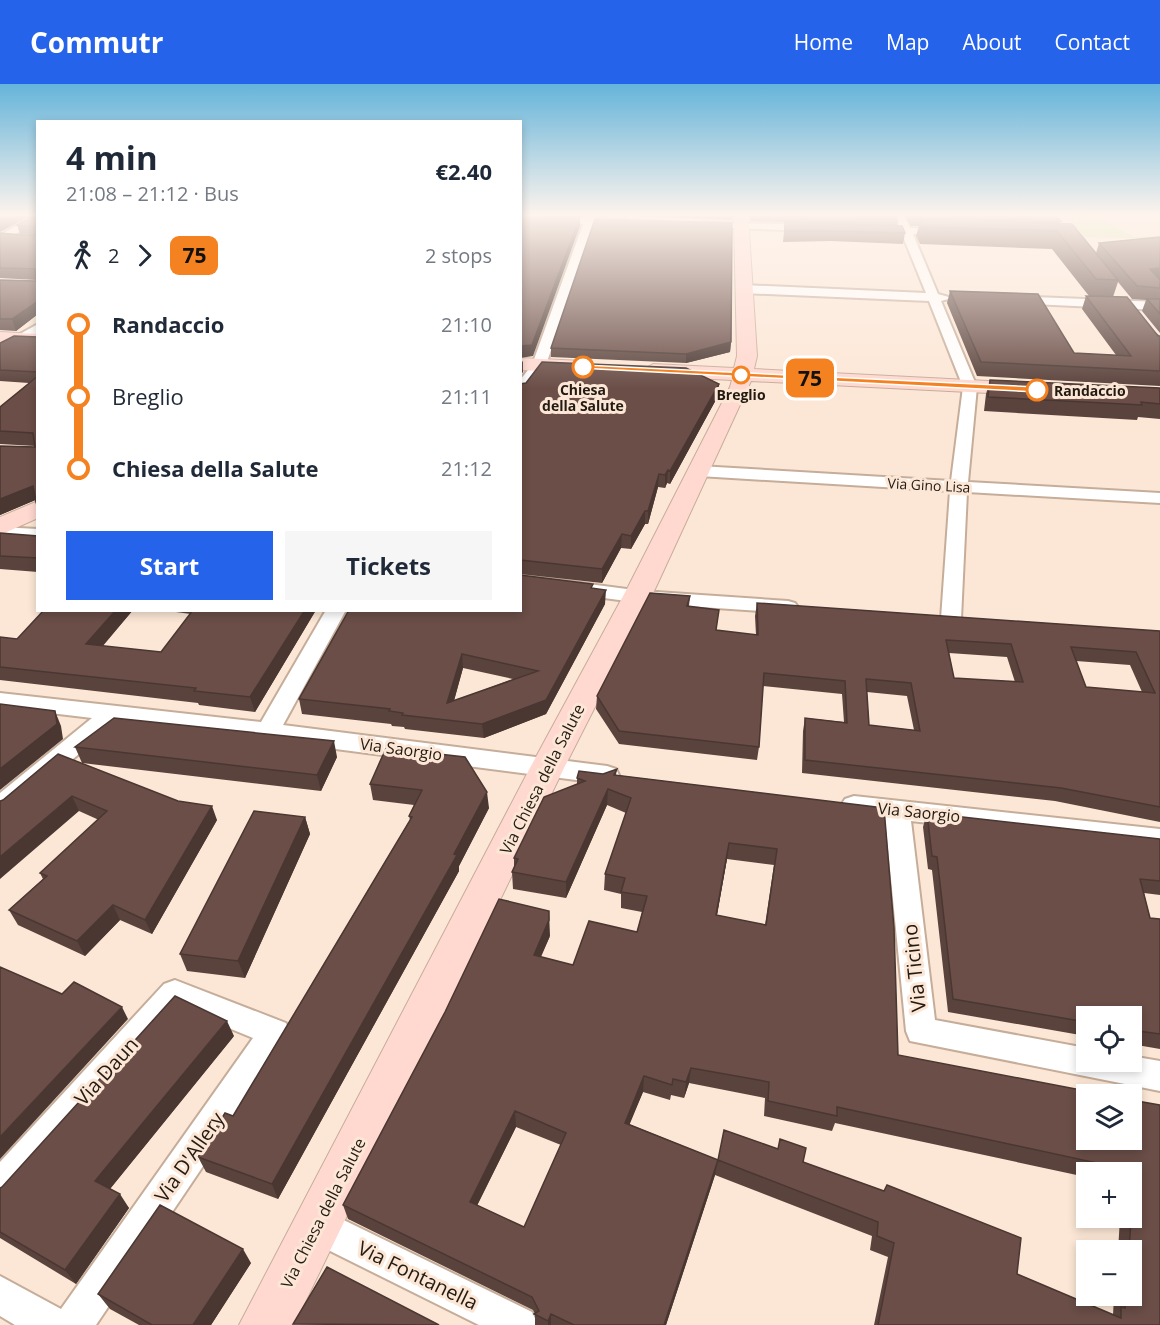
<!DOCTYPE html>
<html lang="en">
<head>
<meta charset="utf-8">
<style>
  body { margin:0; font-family:"Open Sans",sans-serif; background:#f6f6f7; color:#1f2937; height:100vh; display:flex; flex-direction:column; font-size:22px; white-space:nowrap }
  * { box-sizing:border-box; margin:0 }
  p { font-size:20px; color:#747a83 }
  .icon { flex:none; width:33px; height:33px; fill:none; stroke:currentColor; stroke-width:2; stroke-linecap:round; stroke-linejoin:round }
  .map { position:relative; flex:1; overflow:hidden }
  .panel { position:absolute; left:36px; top:36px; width:486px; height:492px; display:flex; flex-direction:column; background:#fff; border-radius:0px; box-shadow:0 3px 9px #0003 }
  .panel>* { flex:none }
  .badge { padding:0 12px; border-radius:9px; font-size:21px; line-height:39px }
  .buttons { position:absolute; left:1076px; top:922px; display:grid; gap:12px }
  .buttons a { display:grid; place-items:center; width:66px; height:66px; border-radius:0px; background:#fff; box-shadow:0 3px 9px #0003; font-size:30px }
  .map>.badge { position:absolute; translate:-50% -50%; box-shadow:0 0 0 3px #fff }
  .legs { display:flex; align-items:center; gap:9px; height:66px; padding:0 30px; font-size:20px }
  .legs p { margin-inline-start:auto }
  .overview { display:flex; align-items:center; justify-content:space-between; height:102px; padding:0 30px }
  h1 { font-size:33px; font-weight:700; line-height:45px }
  .button { display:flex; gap:12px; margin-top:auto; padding:12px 30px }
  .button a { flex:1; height:69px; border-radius:0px; background:#2563eb; color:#fff; font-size:24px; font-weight:700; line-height:69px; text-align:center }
  .button a+a { background:#f6f6f7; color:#1f2937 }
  ul { padding:0 30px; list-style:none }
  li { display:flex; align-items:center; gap:21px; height:72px; font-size:22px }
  li i { display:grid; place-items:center; width:9px; height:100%; margin:0 8px; background:currentColor }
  li i::after { content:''; width:15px; height:15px; margin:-8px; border:4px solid; border-radius:50%; background:#fff }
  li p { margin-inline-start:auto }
  li:first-child i { background:linear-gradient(#0000 50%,currentColor 0) }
  li:last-child i { background:linear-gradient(currentColor 50%,#0000 0) }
  header { display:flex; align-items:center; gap:36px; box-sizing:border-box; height:84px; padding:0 30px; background:#2563eb; color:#fff }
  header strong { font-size:28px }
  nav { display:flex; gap:33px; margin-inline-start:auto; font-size:21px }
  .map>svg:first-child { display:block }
  .green { fill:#c6e796 }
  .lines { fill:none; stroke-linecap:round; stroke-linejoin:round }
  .street-casing { stroke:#c6ad9a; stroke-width:4 }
  .secondary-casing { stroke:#c6ad9a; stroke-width:2 }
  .street { fill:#fff; fill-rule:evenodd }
  .secondary { fill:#ffd8d0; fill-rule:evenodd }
  .wall { fill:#5b433d; fill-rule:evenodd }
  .shaded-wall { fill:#4a3732 }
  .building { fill:#6a4e47; stroke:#4a3732; stroke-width:1.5; fill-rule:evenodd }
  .line-1 { fill:#f58220; stroke:#fff; stroke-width:1.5 }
  .stop-1-dot { fill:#fff; stroke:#f58220; stroke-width:3 }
  .labels { text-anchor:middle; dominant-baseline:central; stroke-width:6; stroke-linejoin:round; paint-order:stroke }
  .far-stop-label { font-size:14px; font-weight:bold; fill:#231a12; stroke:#fce7d6 }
  .far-street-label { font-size:14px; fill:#231a12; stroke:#fce7d6 }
  .street-label { font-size:16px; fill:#231a12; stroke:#fce7d6 }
  .near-street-label { font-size:20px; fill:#231a12; stroke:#fce7d6 }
</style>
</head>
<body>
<header>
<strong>Commutr</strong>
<nav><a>Home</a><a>Map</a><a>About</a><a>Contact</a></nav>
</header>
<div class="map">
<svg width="1160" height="1241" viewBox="0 0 1160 1241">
  <rect width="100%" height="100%" fill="#fce7d6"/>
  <path class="green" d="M1067 132H1098L1134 153 1160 152V155L1085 153Z"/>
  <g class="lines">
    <g class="street-casing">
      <path id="street" d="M33 132H38V138L0 158V151Z
        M520 132 585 134 596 132 595 134 624 135 629 138 624 141 593 140 546 281 525 310 520 311V296L532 281 583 140 520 138Z
        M897 132H905L910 144 948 145 953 148 948 151 913 150 938 210 952 214 941 217 977 303 968 398 1160 409V419L967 408 961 535 958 539H944L941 535 950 407 699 392 691 387 699 382 951 397 963 303 929 217 743 209 737 205 743 201 926 209 902 150 876 149 871 146 876 143H900Z
        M702 138 813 141 818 144 813 147 698 143 697 141Z
        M1012 212 1160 218V226L1008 219 1006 216Z
        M38 240V250L0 271V261Z
        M0 443 38 445V456L0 453Z
        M520 491 642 507 788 517 795 519 798 523 795 527 788 529 642 519 520 503Z
        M326 526H346L283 641 607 682 616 685 619 691 616 697 607 700 118 637 9 729 0 732V709L92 634 0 623V609L261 638Z
        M854 712 1160 745V765L911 737 935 936 1086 964V978H1131V972L1160 977V1007L910 957 906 947 885 734 845 727 841 721 845 715Z
        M175 896 286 939 290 949 286 959 96 1241H15L0 1232V1192L61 1225 253 954 180 924 12 1116 0 1121V1078L164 900Z
        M317 1123 532 1228 538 1241H479L304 1154 299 1141 304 1128Z"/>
    </g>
    <g class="secondary-casing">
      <path id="secondary" d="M734 132H748L757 272 754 285 1029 299 1036 301 1039 305 1036 309 1029 311 751 297 656 503 564 684 294 1241H239L530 684 628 503 730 303 732 296 653 292 643 286 653 280 734 284 737 272Z
        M0 248 38 250V262L0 260Z
        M520 274 583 277 593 283 583 289 520 286Z
        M38 417V434L0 451V433Z"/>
    </g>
    <use href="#street" class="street"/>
    <use href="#secondary" class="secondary"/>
  </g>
  <path class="wall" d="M38 132V230L16 247 0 246V196L36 197V196L0 194V149L35 152 20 150 17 141Z
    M633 132H733L732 136Z
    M749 132H898L897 141 905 149 903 160 831 157 783 158 785 138 751 137Z
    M904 132H1055L1061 137 1060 140 1096 169 1099 159 1160 153V249L1142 227 1146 216 1132 215 1118 198 1113 213 1160 252V302L977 292 947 219 950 207 1074 269 1116 271 1082 225 1086 212H1089L1052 165 920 160 916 152 919 142H911Z
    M38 253V427L35 416 0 431V362L35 363V362L0 360V323L29 299 0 297V259Z
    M731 258 730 268 686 279 551 273V264Z
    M990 296 1160 304V335L1138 333 1137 336 984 327 986 310Z
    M520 300 718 312 670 400 667 399 665 404 658 403 648 440H645L631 465 621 464 602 499 520 490Z
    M0 449 38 452V488L0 485Z
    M593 504 605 520 546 630 484 654 405 645 404 643 392 642 391 640 302 630 299 615ZM463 584 513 595 454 617Z
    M690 512 689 522 716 546 756 551 755 532 757 519 1160 547V738L1055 717 802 689 803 647 805 634 844 638 842 610 763 602 759 663 757 676 619 660 596 625 597 612ZM949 569 1007 573 1015 598 954 594ZM1076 577 1130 581 1142 608 1086 603ZM867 608 907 612 914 646 869 641Z
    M133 526 102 562 161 568 191 530 161 526H316L255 628 199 621 198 619 0 596V553L17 555Z
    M75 663 337 673 321 707 82 679Z
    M386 664 489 724 459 782V787L278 1115 206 1088 198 1073 233 1032 410 736 409 732 414 721 373 716 370 700Z
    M58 670 217 736 152 850 120 836 85 872 18 841 9 826 43 795 40 789 99 736 79 727 3 716Z
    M617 685 616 691 884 724 898 971 1131 1056 1160 1241H874L888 1173 870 1166 872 1152 715 1091 666 1241H535V1230L533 1226 348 1135 343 1121 550 852 541 873 573 881 637 848 642 828 621 824V810L604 806 605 790 626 729 607 721 566 814 513 805 512 788 514 783V774L577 700V694L603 690ZM727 775 774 781 765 841 717 831ZM689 999 765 1014 764 1032 832 1047 835 1039 1086 1093V1089H1131V1134H1120L1118 1167H1131V1212H1114L1113 1231 1017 1190 803 1078 718 1076 629 1040 643 1008 670 1016 671 1011 684 1014ZM516 1043 561 1061 524 1143 477 1121Z
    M927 729 1160 755V811L1144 809 1150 834 1160 835V965L1131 960V933H1086V952L948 928 932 786 928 785 923 743Z
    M305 733 310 750 245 894 187 887 180 870Z
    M234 952 110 1105 129 1124 76 1200 0 1154V1104Z
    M251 1179 211 1241H139L110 1225 98 1210Z"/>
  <path class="shaded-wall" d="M10 132H30L0 148V137Z
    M580 133V142L533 272 520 274V262Z
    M1160 184V196L1150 185Z
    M38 217V230L16 247 12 235Z
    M731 258 730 268 686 279V270Z
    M523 277V288L520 292V280Z
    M719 300 718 312 670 400V387Z
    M668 386 667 399 665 404V391Z
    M659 390 658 403 648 440V427Z
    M33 402 38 415 0 431V415Z
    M645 427V440L631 465V452Z
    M622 450 621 464 602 499V485Z
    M606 506 605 520 546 630 484 654 482 640 546 616Z
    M116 526H133L92 575 86 560Z
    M305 526H316L255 628 250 613Z
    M462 570 463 584 449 634 447 619Z
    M55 627 61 642 63 655 0 706V685Z
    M334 657 337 673 321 707 317 691Z
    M608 705 607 721 566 814V798Z
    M487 708 489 724 459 782V787L278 1115 272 1100 454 770Z
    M72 712 79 727 0 795V773Z
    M212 722 217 736 152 850 145 836Z
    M305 733 310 750 245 894 238 877Z
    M729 759 727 775 714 848 716 831Z
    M113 821 120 836 85 872 77 857Z
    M549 827 550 852 534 887V871Z
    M122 923 128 935 0 1075V1053Z
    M227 937 234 952 105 1111 95 1097Z
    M691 984 689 999 684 1014 686 998Z
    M644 992 643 1008 624 1054 625 1039Z
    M515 1027 516 1043 472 1132 470 1118Z
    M718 1076 715 1091 666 1241H664Z
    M120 1110 129 1124 76 1200 65 1186Z
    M243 1165 251 1179 211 1241H193Z
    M551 1230V1241H548V1237Z"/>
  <path class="building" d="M0 132H10L0 137Z
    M34 132H38V217L12 235H0V196L36 197 35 185 0 184V149L35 152 36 143 17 141Z
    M520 132 580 133 532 261 520 262Z
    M913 132H1055L1061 137Z
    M595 135 732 139 731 258 686 270 551 264Z
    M920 135 1072 140 1118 196 1096 195 1057 147 923 143Z
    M785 138 902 142 905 149 832 147H785Z
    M1160 153V184L1150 185 1160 196V204L1137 202 1099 159Z
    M950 207 1038 210 1074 269 1131 272 1086 212 1127 213 1158 252H1160V287L981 278Z
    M1147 215H1160V230Z
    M14 252 38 253V288L0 286V259Z
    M542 278 686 284 719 300 670 387 668 386 665 391 659 390 648 427H645L631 452 622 450 602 485 520 476V300L526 299Z
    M38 292V427L33 402 0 415V362L35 363 33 349 0 347V323Z
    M990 296 1160 304V320L1141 318 1142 321 988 313Z
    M0 449 38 452V474L0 472Z
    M520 491 593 500 591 504 606 506 546 616 482 640 402 631 403 629 389 627 390 625 299 615 349 526H520ZM462 570 538 587 447 619Z
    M650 509 690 512 687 522 719 526 716 546 758 551 757 519 1160 547V723L1061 704 805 676V634L847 639 845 597 764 589 759 663 619 647 597 612ZM946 556 1011 560 1023 598 954 594ZM1071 563 1136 568 1155 609 1086 603ZM866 595 911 599 920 647 869 641Z
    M44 526H116L86 560 161 568 193 526H305L250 613 194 607 196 604 0 583V553L17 555Z
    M0 620 55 627 57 640 0 685Z
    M114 634 334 657 317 691 75 663Z
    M386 664 465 673 487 708 454 770 457 771 272 1100 198 1073 225 1029 233 1032 412 733 409 732 422 706 370 700Z
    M58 670 178 717 212 722 145 836 113 821 77 857 9 826 47 792 40 789 107 727 72 712 0 773V717L3 716Z
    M617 685 614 691 884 724 894 844 898 971 1107 1011H1086V1056H1131V1016L1160 1021V1241H878L894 1159 877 1152 878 1138 718 1076 664 1241H574L551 1230 548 1237 534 1230 539 1227 532 1213 343 1121 445 928 499 815 549 827V836L534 871 573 881 589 837 637 848 647 812 621 808 625 794 605 790 631 714 608 705 566 798 512 788 518 775 514 774 544 713 585 697 577 694 579 687 603 690ZM729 759 777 765 766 841 716 831ZM691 984 769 998 768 1017 837 1032V1023L1134 1087 1129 1167H1131V1212H1126L1125 1224 1121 1223V1234L1017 1190 1021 1154 887 1101 884 1107 803 1078 806 1064 780 1055 778 1065 724 1046 718 1076 625 1039 644 992 672 1001 673 995 686 998ZM515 1027 566 1049 524 1143 470 1118Z
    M254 727 305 733 238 877 180 870Z
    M927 729 1160 755V797L1140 795 1150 834 1160 835V950L1131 946V933H1086V938L953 915 937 773 932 772Z
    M0 883 62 910 74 898 122 923 0 1053Z
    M175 912 227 937 95 1097 120 1110 65 1186 0 1148V1104L2 1103Z
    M160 1121 243 1165 193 1241H152L98 1210Z
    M327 1183 439 1241 293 1240Z"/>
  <linearGradient id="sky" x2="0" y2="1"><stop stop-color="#65b4da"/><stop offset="0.43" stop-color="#fef4ed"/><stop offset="1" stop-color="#fef4ed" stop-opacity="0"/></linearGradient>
  <rect width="1160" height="305" fill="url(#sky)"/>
  <path class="line-1" d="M583 281 1037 303 1041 306 1037 308 580 284Z"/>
  <g class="stop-1-dot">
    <circle cx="583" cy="283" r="10"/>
    <circle cx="741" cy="291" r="8"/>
    <circle cx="1037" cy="306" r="10"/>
  </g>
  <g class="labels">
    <g class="far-stop-label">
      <text x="583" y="305">Chiesa<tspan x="583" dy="16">della Salute</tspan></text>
      <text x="1054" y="306" text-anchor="start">Randaccio</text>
      <text x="741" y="310">Breglio</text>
    </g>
    <g class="far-street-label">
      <text transform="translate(929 401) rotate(3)">Via Gino Lisa</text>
    </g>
    <g class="street-label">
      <text transform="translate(401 665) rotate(8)">Via Saorgio</text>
      <text transform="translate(542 695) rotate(-63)">Via Chiesa della Salute</text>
      <text transform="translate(919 728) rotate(6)">Via Saorgio</text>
      <text transform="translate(323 1129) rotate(-63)">Via Chiesa della Salute</text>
    </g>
    <g class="near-street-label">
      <text transform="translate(914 884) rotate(-96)">Via Ticino</text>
      <text transform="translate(106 987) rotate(-48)">Via Daun</text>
      <text transform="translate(189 1073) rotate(-55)">Via D'Allery</text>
      <text transform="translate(418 1191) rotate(26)">Via Fontanella</text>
    </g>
  </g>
</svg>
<div class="buttons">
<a><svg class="icon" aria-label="locate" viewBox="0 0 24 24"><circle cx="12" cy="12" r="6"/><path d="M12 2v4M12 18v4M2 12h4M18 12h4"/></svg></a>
<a><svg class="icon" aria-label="layers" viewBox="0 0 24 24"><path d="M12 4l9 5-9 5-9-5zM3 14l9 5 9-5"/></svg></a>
<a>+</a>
<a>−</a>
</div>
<b class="badge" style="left:810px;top:294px;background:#f58220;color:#111">75</b>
<section class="panel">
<div class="overview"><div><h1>4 min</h1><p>21:08 – 21:12 · Bus</p></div><b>€2.40</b></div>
<div class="legs"><svg class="icon" aria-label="walk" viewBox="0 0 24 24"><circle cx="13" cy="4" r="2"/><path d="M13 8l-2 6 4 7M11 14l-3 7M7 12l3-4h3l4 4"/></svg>2<svg class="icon" aria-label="forward" viewBox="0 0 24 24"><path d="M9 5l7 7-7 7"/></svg><b class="badge" style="background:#f58220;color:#111">75</b><p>2 stops</p></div>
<ul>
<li><i style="color:#f58220"></i><b>Randaccio</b><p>21:10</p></li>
<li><i style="color:#f58220"></i><span>Breglio</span><p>21:11</p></li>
<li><i style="color:#f58220"></i><b>Chiesa della Salute</b><p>21:12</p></li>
</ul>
<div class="button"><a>Start</a><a>Tickets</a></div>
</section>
</div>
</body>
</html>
